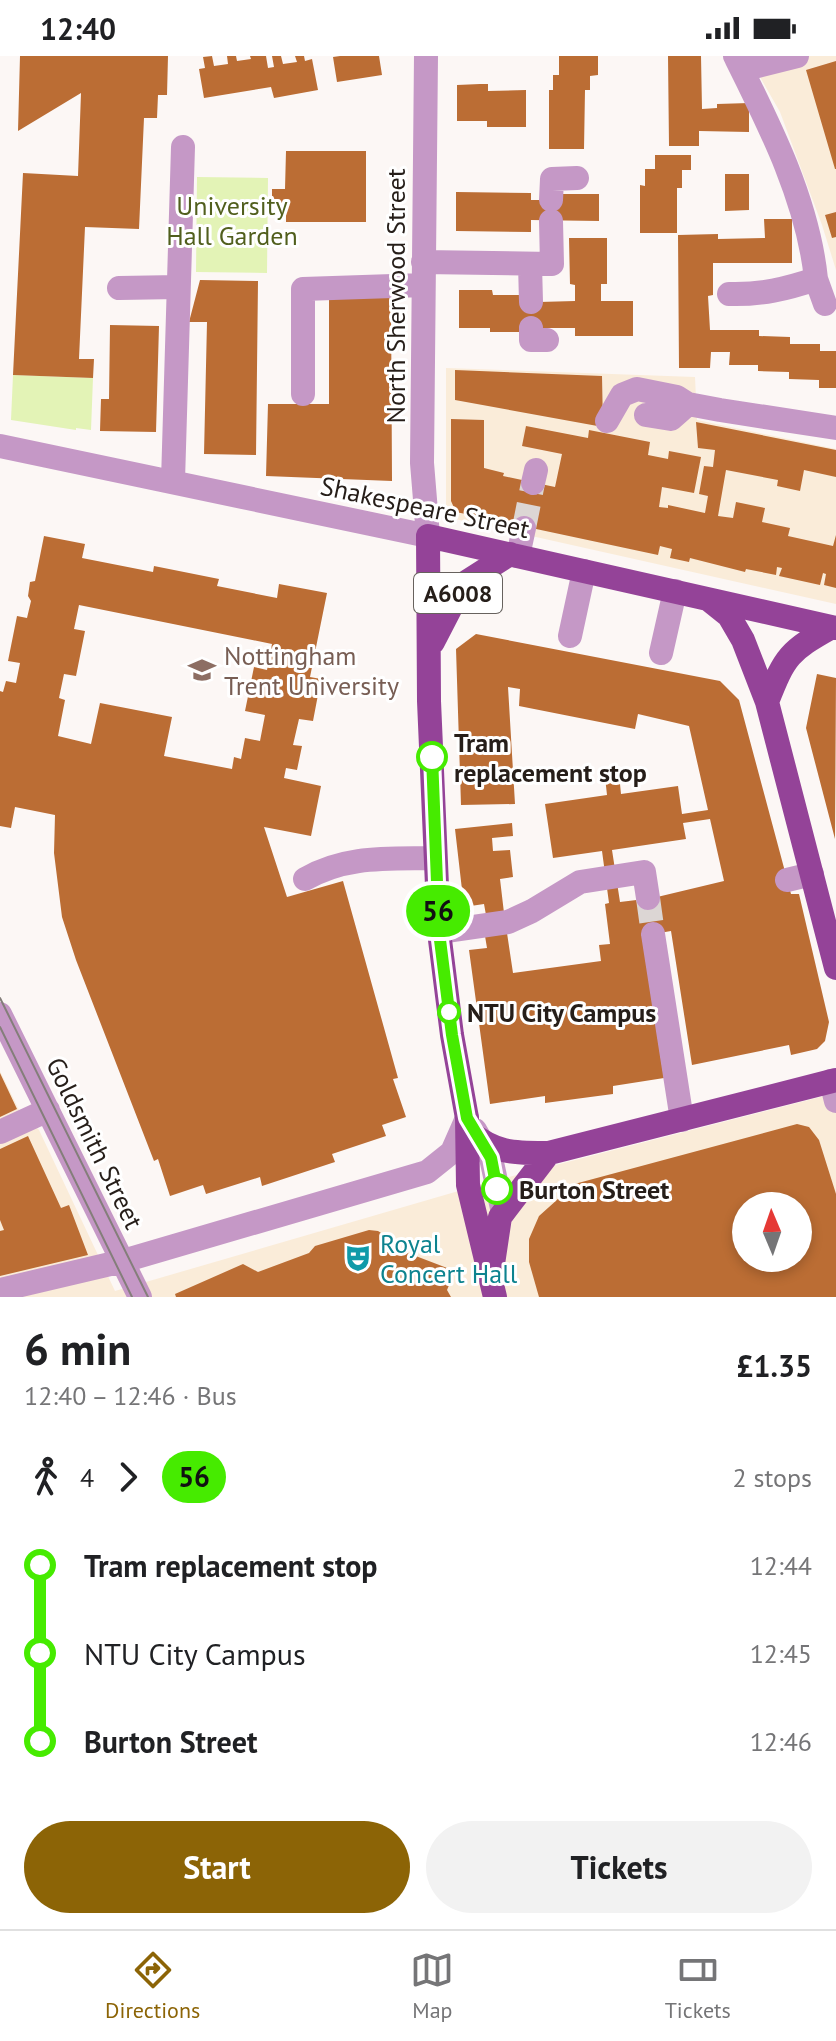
<!DOCTYPE html>
<html lang="en">
<head>
<meta charset="utf-8">
<style>
  body { margin:0; font-family:"PT Sans",sans-serif; background:#f2f2f2; color:#202124; height:100vh; display:flex; flex-direction:column; font-size:30px; white-space:nowrap }
  * { box-sizing:border-box; margin:0 }
  p { font-size:26px; color:#757577 }
  .icon { flex:none; width:44px; height:44px; fill:none; stroke:currentColor; stroke-width:2; stroke-linecap:round; stroke-linejoin:round }
  .map { position:relative; height:1241px; overflow:hidden }
  .drawer { display:flex; flex-direction:column; background:#fff; flex:1 }
  .drawer>* { flex:none }
  .badge { padding:0 16px; border-radius:26px; font-size:28px; line-height:52px }
  .needle { width:52px; rotate:358deg }
  .tools { position:absolute; left:732px; top:1136px; display:grid; gap:16px }
  .tools a { display:grid; place-items:center; width:80px; height:80px; border-radius:50%; background:#fff; box-shadow:0 4px 12px #0003; font-size:40px }
  .map>.badge { position:absolute; translate:-50% -50%; box-shadow:0 0 0 4px #fff }
  .legs { display:flex; align-items:center; gap:12px; height:88px; padding:0 24px; font-size:26px }
  .legs p { margin-inline-start:auto }
  .head { display:flex; align-items:center; justify-content:space-between; height:136px; padding:0 24px }
  h1 { font-size:44px; font-weight:700; line-height:60px }
  .button { display:flex; gap:16px; margin-top:auto; padding:16px 24px }
  .button a { flex:1; height:92px; border-radius:48px; background:#8c6406; color:#fff; font-size:32px; font-weight:700; line-height:92px; text-align:center }
  .button a+a { background:#f2f2f2; color:#202124 }
  ul { padding:0 24px; list-style:none }
  li { display:flex; align-items:center; gap:28px; height:88px; font-size:30px }
  li i { display:grid; place-items:center; width:12px; height:100%; margin:0 10px; background:currentColor }
  li i::after { content:''; width:20px; height:20px; margin:-10px; border:6px solid; border-radius:50%; background:#fff }
  li p { margin-inline-start:auto }
  li:first-child i { background:linear-gradient(#0000 50%,currentColor 0) }
  li:last-child i { background:linear-gradient(currentColor 50%,#0000 0) }
  .status { display:flex; justify-content:space-between; align-items:center; height:56px; padding:0 40px; background:#fff; direction:ltr }
  .status svg { height:22px; fill:currentColor }
  .menu { display:flex; justify-content:space-around; align-items:center; height:112px; border-top:2px solid #e0e0e0; background:#fff; font-size:22px; color:#757577 }
  .menu a { display:grid; justify-items:center; gap:4px }
  .menu .selected { color:#8c6406 }
  .map>svg:first-child { display:block }
  .commercial { fill:#faecd9; fill-rule:evenodd }
  .green { fill:#e3f3b6 }
  .building { fill:#bb6d34; fill-rule:evenodd }
  .lines { fill:none; stroke-linecap:round; stroke-linejoin:round }
  .minor-tunnel { stroke:#dcd6d4; stroke-width:24; stroke-dasharray:24 12; stroke-linecap:butt }
  .minor { stroke:#c598c6; stroke-width:24 }
  .major { stroke:#944398; stroke-width:24 }
  .tram { stroke:#847e7a; stroke-width:2 }
  .line-1-casing { stroke:#fff; stroke-width:18 }
  .line-1 { stroke:#46eb00; stroke-width:12 }
  .stop-1-dot { fill:#fff; stroke:#46eb00; stroke-width:4 }
  .labels { text-anchor:middle; dominant-baseline:central; stroke-width:6; stroke-linejoin:round; paint-order:stroke }
  .shield { fill:#fff; stroke:#67625e; stroke-width:2 }
  .shield-label { font-size:24px; font-weight:bold; fill:#261e19 }
  .park-label { font-size:26px; fill:#515f1d; stroke:#fff }
  .street-label { font-size:26px; fill:#261e19; stroke:#fff }
  .education-label { font-size:26px; fill:#785e54; stroke:#fff; text-anchor:start }
  .stop-label { font-size:26px; font-weight:bold; fill:#261e19; stroke:#fff; text-anchor:start }
  .culture-label { font-size:26px; fill:#0d838f; stroke:#fff; text-anchor:start }
</style>
</head>
<body>
<div class="status"><b>12:40</b><svg viewBox="0 0 49 12"><path d="M0 12V9h3v3zM5 12V6h3v6zM10 12V3h3v9zM15 12V0h3v12zM26 1h20v11H26zM47 4h2v5h-2z"/></svg></div>
<div class="map">
<svg width="836" height="1241" viewBox="0 0 836 1241">
  <rect width="100%" height="100%" fill="#fcf7f5"/>
  <path class="commercial" d="M748 0H836V214L822 169 780 56Z
    M446 312 695 321 697 364 836 393V548L446 461Z
    M0 1015 19 1054 39 1074 115 1235 486 1127 836 1037V1241H0ZM746 1150H798V1202H746Z"/>
  <path class="green" d="M197 121 268 122 267 217 196 216Z
    M13 319 93 322 91 374 76 372V374L11 364Z"/>
  <path class="building" d="M20 0H168L167 39H158L157 62H144L139 173 85 171 79 303H94L93 322 13 319 23 117 78 120 81 37 18 75Z
    M212 0 214 10 228 8 227 0H236L237 5 251 3 250 0H266L268 12 274 11 272 0H281L283 8 297 6 295 0H304L305 5 312 3 318 34 274 42 271 31 204 42 199 13 205 12 203 1Z
    M340 0H379L382 19 337 26 333 1Z
    M559 0H598V19L590 20V34H585L584 93H549V34H553V19H559Z
    M668 0H701L702 53 717 52V48L749 47V76L699 75V90H669Z
    M836 5V113H835L806 14Z
    M480 28H488V35L526 34V71H487V65H457V29Z
    M286 95H366V166H286V150H272V133H285Z
    M655 99H691V114H682V132H677V177H640V129L645 130V113H655Z
    M725 118H749V154L725 155Z
    M456 136 531 137V144H562V138H599V165L531 164V176L456 175Z
    M836 156V181L832 182 825 159Z
    M764 163H792V207H713V239L708 240 710 274H759V280L790 281V288H820V295H836V332H819V324L789 323V316L758 315V309H729L730 296H711L710 312H679L678 179 718 178V183L765 182Z
    M569 182H607V228H601V245H633V280H575V272H522V276H490V272H459V234H492L493 239H522L539 246 575 245V229L570 228Z
    M200 224 258 225 256 399 204 398 207 266H189Z
    M329 239H391L392 425 266 420 268 348H329Z
    M110 269 159 270 156 376 100 375 101 343H109Z
    M455 314 602 320 603 371 455 344Z
    M451 363 484 364V412L504 417 503 420 555 431 562 398 522 390 526 370 588 382 589 374 650 386 648 399 668 403 669 395 701 401 694 437 662 431 659 451 668 452V449L705 457 708 440 699 438 704 410 713 411 715 394 698 392 696 366 836 394V421L804 414 800 435 777 430 778 424 726 414 718 460 733 462 736 446 765 452 762 466 790 472 788 480 833 490 836 479V532L824 529 826 518 823 517 820 529 779 520 782 512 777 511 776 519 746 513 745 516 690 502 689 506 670 502 672 493 660 490 658 499 456 456 451 445Z
    M44 480 85 488 82 502 153 516 154 510 219 523 217 530 277 542 279 528 327 537 310 621 321 623 313 665 299 663 293 689 302 690 297 714 286 712 284 722 321 730 311 780 264 771 287 841 343 825 398 1022 393 1023 406 1061 382 1069 386 1080 332 1098 335 1106 262 1130 260 1121 206 1138 203 1129 170 1140 158 1103 154 1105 76 904 62 861 54 797 55 759 15 751 11 772 0 770V635L3 636 6 625 16 627 20 607 8 605 17 560 27 562 31 545 28 540 30 526 35 525ZM79 549 272 588 267 614 254 611 245 655 265 659 260 685 245 682 241 703 234 701 232 713 164 700 172 661 100 647 91 688 58 680 65 644 59 642 64 618 76 620 85 575 74 573Z
    M476 578 720 625 739 644 791 838H799L829 966 825 985 817 993 791 999 789 989 692 1009 671 875 642 880 664 1022 613 1030V1038L545 1047V1040L490 1048 469 894 487 892 485 880 507 877 513 917 601 905 599 889 610 888 605 848 609 847 602 795 553 802 545 748 607 739 605 721 619 718 621 738 678 730 682 758 708 754 689 670 638 658 635 673 519 650 520 633 508 631 515 748 461 749 456 593ZM710 763 724 825 653 842 620 846 612 794 686 783 683 767Z
    M817 618 836 622 835 783 806 672Z
    M512 767 513 780 492 782 493 795 510 794 513 821 500 823 504 857 486 859 484 848 464 851 455 773Z
    M0 1017 17 1053 0 1061Z
    M797 1068 809 1071 819 1084 836 1138V1241H539L529 1206V1183L539 1160 568 1134 567 1130ZM746 1150H798V1202H746Z
    M28 1080 61 1152 69 1149 88 1199 0 1220V1175L4 1174 0 1164V1093Z
    M369 1174 378 1175 395 1186 400 1194 455 1215 447 1234 451 1241H176L175 1238 243 1208 258 1216 309 1197 315 1190Z"/>
  <g class="lines">
    <path class="minor-tunnel" d="M524 472 533 427
      M648 842 653 878"/>
    <path class="minor" d="M742 14 797 0
      M551 144 552 123 577 122
      M423 206 552 208 551 165
      M530 208 531 246
      M816 223 825 248
      M119 232 178 231
      M729 238C761 239 786 233 816 223 808 145 770 70 735 0
      M531 272V284H547
      M303 338V233L423 229
      M646 359 671 363 688 348
      M607 365 622 339 637 333 677 341 688 348 720 354 836 372
      M0 390 428 480 422 407 426 0
      M173 425 183 91
      M533 427 536 414
      M518 500 524 472
      M570 580 584 515
      M661 597 675 535
      M305 823C346 799 389 803 435 802
      M787 824 812 818
      M439 876 508 866 532 855 580 826 644 816 648 842
      M653 878 682 1064
      M0 958 140 1241
      M831 1025 836 1045
      M475 1074 491 1102 503 1157
      M0 1076 48 1054
      M0 1234 123 1205 427 1116 452 1096 467 1062"/>
    <path class="major" d="M709 544 729 560 743 584 767 646 836 912
      M433 586 463 528 510 498
      M767 646C785 600 789 595 832 571
      M468 1075C497 1098 513 1097 549 1097L836 1024
      M493 1208 500 1161 549 1097
      M495 1241 468 1129 467 1062 452 979 439 876 429 645 428 480 836 572"/>
    <path class="tram" d="M0 942 148 1241
      M0 971 132 1241"/>
  </g>
  <g class="lines">
    <g class="line-1-casing">
      <path id="line-1" d="M432 701 439 876 452 979 467 1062 491 1102 497 1133"/>
    </g>
    <use href="#line-1" class="line-1"/>
  </g>
  <defs>
    <g id="university-bare" transform="scale(2.16)"><path d="M0-5L7-2L0 1L-7-2ZM-4 1L0 2.5L4 1V4Q0 6-4 4Z" fill="#8d6e63" stroke="#fff" stroke-width="2.5" paint-order="stroke"/></g>
    <g id="theatre-bare" transform="scale(2.16)"><path d="M-5-5.5Q0-4 5-5.5V0Q5 5 0 6Q-5 5-5 0ZM-3.3-2.5H-1v1.5H-3.3ZM1-2.5H3.3v1.5H1ZM-2.8 1Q0 5.5 2.8 1Z" fill="#0f9aa8" stroke="#fff" stroke-width="2.5" paint-order="stroke"/></g>
  </defs>
  <g fill-rule="evenodd">
    <use href="#university-bare" x="202" y="614"/>
    <use href="#theatre-bare" x="358" y="1202"/>
  </g>
  <g class="stop-1-dot">
    <circle cx="432" cy="701" r="14"/>
    <circle cx="449" cy="956" r="10"/>
    <circle cx="497" cy="1133" r="14"/>
  </g>
  <g class="labels">
    <rect class="shield" x="414" y="517" width="88" height="40" rx="6"/>
    <g class="shield-label">
      <text x="458" y="537">A6008</text>
    </g>
    <g class="park-label">
      <text x="232" y="149">University<tspan x="232" dy="30">Hall Garden</tspan></text>
    </g>
    <g class="street-label">
      <text transform="translate(395 240) rotate(-90)">North Sherwood Street</text>
      <text transform="translate(425 451) rotate(12)">Shakespeare Street</text>
      <text transform="translate(95 1087) rotate(64)">Goldsmith Street</text>
    </g>
    <g class="education-label">
      <text x="224" y="599">Nottingham<tspan x="224" dy="30">Trent University</tspan></text>
    </g>
    <g class="stop-label">
      <text x="454" y="686">Tram<tspan x="454" dy="30">replacement stop</tspan></text>
      <text x="467" y="956">NTU City Campus</text>
      <text x="519" y="1133">Burton Street</text>
    </g>
    <g class="culture-label">
      <text x="380" y="1187">Royal<tspan x="380" dy="30">Concert Hall</tspan></text>
    </g>
  </g>
</svg>
<div class="tools">
<a><svg class="needle" viewBox="-14 -14 28 28"><path d="M0-13l5 13h-10z" fill="#e53935"/><path d="M0 13l5-13h-10z" fill="#757577"/></svg></a>
</div>
<b class="badge" style="left:438px;top:855px;background:#46eb00;color:#111">56</b>
</div>
<section class="drawer">
<div class="head"><div><h1>6 min</h1><p>12:40 – 12:46 · Bus</p></div><b>£1.35</b></div>
<div class="legs"><svg class="icon" aria-label="walk" viewBox="0 0 24 24"><circle cx="13" cy="4" r="2"/><path d="M13 8l-2 6 4 7M11 14l-3 7M7 12l3-4h3l4 4"/></svg>4<svg class="icon" aria-label="forward" viewBox="0 0 24 24"><path d="M9 5l7 7-7 7"/></svg><b class="badge" style="background:#46eb00;color:#111">56</b><p>2 stops</p></div>
<ul>
<li><i style="color:#46eb00"></i><b>Tram replacement stop</b><p>12:44</p></li>
<li><i style="color:#46eb00"></i><span>NTU City Campus</span><p>12:45</p></li>
<li><i style="color:#46eb00"></i><b>Burton Street</b><p>12:46</p></li>
</ul>
<div class="button"><a>Start</a><a>Tickets</a></div>
</section>
<nav class="menu">
<a class="selected"><svg class="icon" aria-label="directions" viewBox="0 0 24 24"><path d="M12 3l9 9-9 9-9-9zM9 14v-3h6M13 9l2 2-2 2"/></svg>Directions</a>
<a><svg class="icon" aria-label="map" viewBox="0 0 24 24"><path d="M3 6l6-2 6 2 6-2v14l-6 2-6-2-6 2zM9 4v14M15 6v14"/></svg>Map</a>
<a><svg class="icon" aria-label="tickets" viewBox="0 0 24 24"><path d="M3 7h18v10H3zM15 7v10"/></svg>Tickets</a>
</nav>
</body>
</html>
